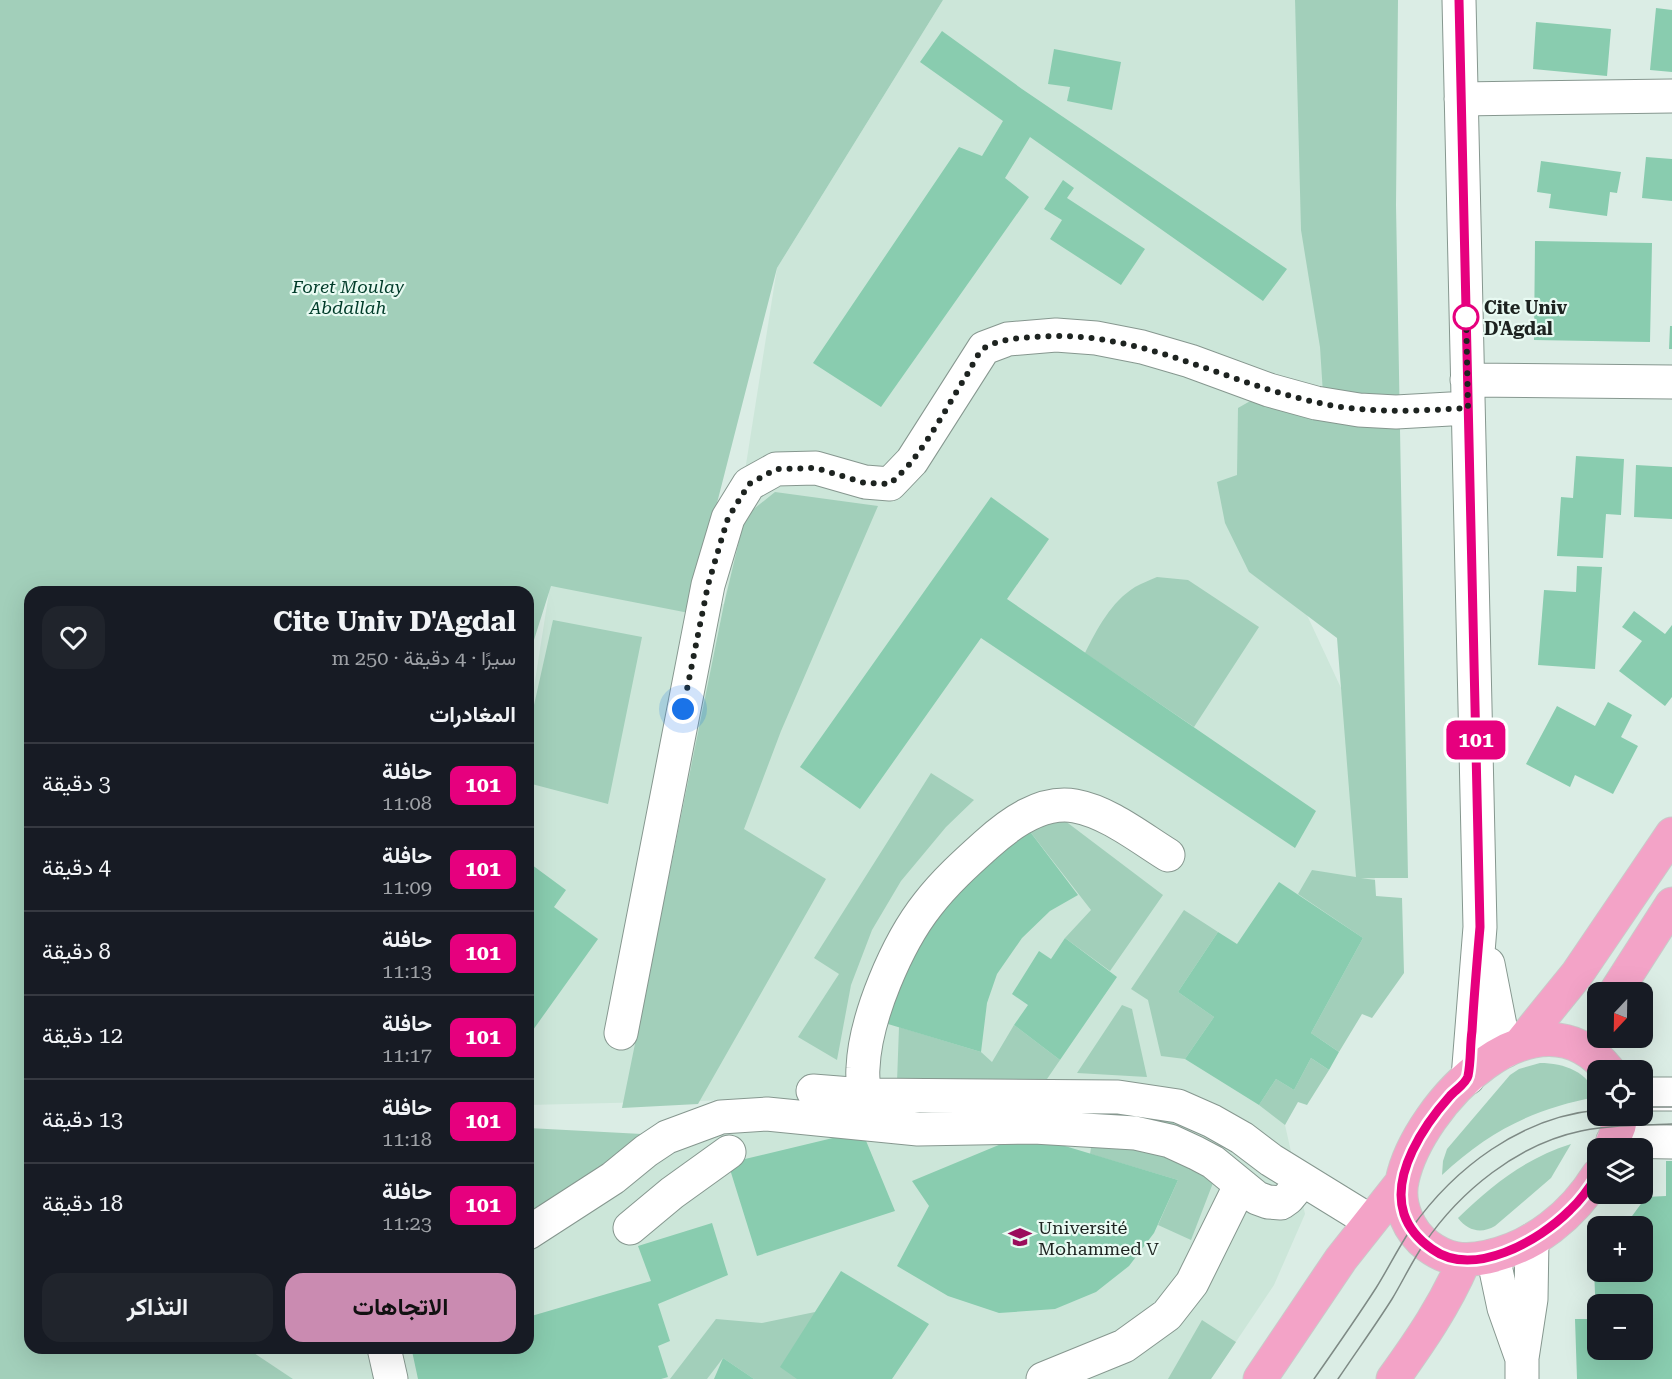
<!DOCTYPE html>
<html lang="ar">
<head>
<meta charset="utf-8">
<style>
  body { margin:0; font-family:"Roboto Serif",Vazirmatn,serif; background:#20242c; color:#f1f3f6; direction:rtl; height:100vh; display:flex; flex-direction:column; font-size:22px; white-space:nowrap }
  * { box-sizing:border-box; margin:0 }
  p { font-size:20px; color:#9ea1a6 }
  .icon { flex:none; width:33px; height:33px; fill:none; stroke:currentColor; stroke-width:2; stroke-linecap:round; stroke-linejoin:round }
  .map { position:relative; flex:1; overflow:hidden; direction:ltr }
  .drawer { position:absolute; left:24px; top:586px; width:510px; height:768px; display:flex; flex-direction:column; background:#171b24; border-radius:18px; box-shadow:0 6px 24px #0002; direction:rtl }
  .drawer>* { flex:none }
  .badge { padding:0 12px; border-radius:9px; font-size:21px; line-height:39px }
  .needle { width:39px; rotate:202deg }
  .tools { position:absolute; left:1587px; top:982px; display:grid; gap:12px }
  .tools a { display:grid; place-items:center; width:66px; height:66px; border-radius:12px; background:#171b24; box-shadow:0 6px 24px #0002; font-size:30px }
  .you { position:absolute; width:30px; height:30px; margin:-15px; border:4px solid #fff; border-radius:50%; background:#1a73e8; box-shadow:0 0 0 9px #1a73e833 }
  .map>.badge { position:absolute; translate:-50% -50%; box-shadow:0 0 0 3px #fff }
  h2 { padding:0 18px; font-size:22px; line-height:54px }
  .round { display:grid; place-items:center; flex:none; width:63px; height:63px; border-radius:18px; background:#20242c }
  .overview { display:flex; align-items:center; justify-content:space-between; height:102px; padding:0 18px }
  h1 { font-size:28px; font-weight:700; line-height:45px }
  .primary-button { display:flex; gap:12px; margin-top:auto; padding:12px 18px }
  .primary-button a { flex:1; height:69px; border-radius:18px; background:#ca8bb1; color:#111; font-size:24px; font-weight:700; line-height:69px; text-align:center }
  .primary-button a+a { background:#20242c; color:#f1f3f6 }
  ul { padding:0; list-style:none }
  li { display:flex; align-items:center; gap:18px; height:84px; padding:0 18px; border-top:2px solid #363941 }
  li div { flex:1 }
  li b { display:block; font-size:22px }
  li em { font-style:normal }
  li .badge { min-width:66px; font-weight:700; text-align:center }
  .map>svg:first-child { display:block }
  .built { fill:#cce6d9 }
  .green { fill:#a2cfba }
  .building { fill:#89ccaf }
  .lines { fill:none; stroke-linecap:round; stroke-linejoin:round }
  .minor-casing { stroke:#86978f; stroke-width:35 }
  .major-casing { stroke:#c9cac9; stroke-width:35 }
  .minor { stroke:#fff; stroke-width:33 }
  .major { stroke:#f3a3c7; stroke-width:33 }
  .tram { stroke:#7e8a85; stroke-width:1.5 }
  .line-casing { stroke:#fff; stroke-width:14 }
  .line { stroke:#e6007e; stroke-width:9 }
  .walk { stroke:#1d2320; stroke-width:6; stroke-dasharray:0 10.8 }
  .stop-dot { fill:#fff; stroke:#e6007e; stroke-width:3 }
  .labels { text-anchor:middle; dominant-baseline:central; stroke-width:4.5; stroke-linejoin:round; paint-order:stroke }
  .park-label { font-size:18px; font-style:italic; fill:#003b29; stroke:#e8faf2 }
  .stop-label { font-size:18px; font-weight:bold; fill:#1d2320; stroke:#e8faf2; text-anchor:start }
  .poi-label { font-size:18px; fill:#1d2320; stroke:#e8faf2; text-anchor:start }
</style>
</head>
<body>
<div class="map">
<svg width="1672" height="1379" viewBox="0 0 1672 1379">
  <rect width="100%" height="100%" fill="#dbede5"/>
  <path class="built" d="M943 0H1295L1328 452 1249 572 1306 613 1341 688 1375 880 1363 938 1285 1125 1305 1214 1274 1285 1211 1379H293L248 1349 528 1348V1207L735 1100 528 1105V725L550 586 724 604 777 268Z"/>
  <path class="green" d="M0 0H943L777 268 689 613 551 586 528 659V592H30V1348L248 1349 293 1379H0Z
    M1295 0H1398L1396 205 1408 878H1361L1375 880 1376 896 1402 898 1404 973 1372 1018 1362 1014 1339 1052 1311 1033 1363 938 1298 894 1312 870 1356 877 1337 638 1249 572 1225 523 1217 482 1237 475 1238 408 1259 396 1323 394 1320 347 1301 230Z
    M775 492 878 506 781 731 744 829 826 879 698 1104 622 1108 724 604 745 516Z
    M1157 577 1188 580 1259 627 1194 727 1085 653C1097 629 1111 602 1135 587 1142 583 1150 580 1157 577Z
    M553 620 642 637 608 804 528 783V732Z
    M931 773 974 800 946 827 901 881 872 930 851 985 837 1060 798 1037 839 974 814 958Z
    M1052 811 1163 895 1110 971 1065 938 1091 910 1028 829Z
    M1184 910 1218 932 1178 992 1214 1017 1185 1059 1161 1056 1148 1000 1131 989Z
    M1122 1005 1132 1009 1147 1077 1077 1073Z
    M1014 1025 1060 1060 1047 1079 897 1082 899 1027 981 1052 992 1062Z
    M1311 1058 1329 1070 1307 1105 1298 1102 1285 1125 1259 1105 1276 1079 1294 1090Z
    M1540 1063C1564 1063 1590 1072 1596 1097 1533 1109 1489 1131 1442 1175L1443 1161 1447 1149 1510 1075 1519 1069Z
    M1160 1114 1223 1157 1191 1240 1158 1225 1178 1180 1090 1154 1096 1117Z
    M528 1128 642 1134 604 1175 528 1217Z
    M1571 1144 1551 1178 1495 1226C1481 1234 1468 1231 1458 1218 1492 1185 1526 1158 1571 1144Z
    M815 1312 797 1379H754L723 1358 707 1379H670L716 1319 762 1323Z
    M1202 1320 1236 1342 1211 1379H1168Z"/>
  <path class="building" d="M1656 8 1672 10V72L1650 70Z
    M1536 22 1611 29 1607 76 1533 69Z
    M942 31 1022 89 1287 269 1263 301 1030 137 1005 178 1029 197 881 407 813 363 959 147 982 156 1003 121 920 62Z
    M1054 49 1121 62 1112 110 1067 101 1070 87 1048 84Z
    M1646 157 1672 159V201L1642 198Z
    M1541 161 1621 172 1617 193 1610 192 1607 216 1549 208 1551 194 1537 192Z
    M1063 180 1074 188 1067 198 1145 249 1121 285 1050 239 1062 220 1044 209Z
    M1535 241 1652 243 1650 342 1534 340Z
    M1670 326H1672V349H1669Z
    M1576 456 1624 459 1621 515 1606 514 1603 558 1557 556 1561 497 1573 498Z
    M1636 465 1672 467V519L1634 517Z
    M991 497 1049 539 1007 599 1316 811 1295 848 981 638 860 809 800 767Z
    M1577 566 1602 567 1595 669 1538 665 1544 590 1576 592Z
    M1634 611 1665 634 1672 625V697L1665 706 1619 671 1642 641 1622 627Z
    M1608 702 1632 715 1621 737 1638 746 1613 794 1575 775 1570 787 1526 764 1557 706 1595 726Z
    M1028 829 1078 895 1050 911 1022 938 997 974 987 1003 981 1052 878 1021 927 915Z
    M528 862 566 890 554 907 598 939 528 1037Z
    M1279 882 1363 938 1311 1033 1339 1052 1329 1070 1311 1058 1294 1090 1276 1079 1259 1105 1185 1059 1214 1017 1178 992 1218 932 1237 944Z
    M1065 938 1117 977 1060 1060 1014 1025 1028 1005 1012 994 1039 951 1051 959Z
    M862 1131 895 1211 757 1256 728 1163Z
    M1025 1134 1178 1180 1154 1233 1129 1266 1096 1292 1055 1309 999 1313 948 1296 897 1266 929 1206 912 1181Z
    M1666 1161H1672V1379H1577L1575 1319H1598V1350H1642V1305H1598V1317H1596L1594 1269 1598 1264V1272H1642V1227H1624L1646 1197 1666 1196Z
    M712 1223 728 1275 658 1304 670 1341 658 1346 668 1377 661 1379H418L412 1351 421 1348H528V1317L651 1281 638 1246Z
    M841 1271 929 1324 892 1379H797L780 1367Z
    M723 1358 754 1379H714Z"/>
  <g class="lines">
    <g class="minor-casing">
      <path id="minor" d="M1459 0 1480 927 1468 1078
        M1461 99 1672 96
        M1467 380 1672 382
        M1488 964 1505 1051
        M621 1033 708 585 728 518 749 484 776 469 816 468 865 482 890 484 912 461 984 348 1008 339 1056 335 1096 338 1142 347 1190 361 1269 390 1316 403 1359 410 1396 412 1468 408
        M813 1091 864 1095 1118 1097 1178 1106 1212 1121 1242 1138 1271 1160 1370 1221
        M1642 1094H1672
        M864 1095C864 1086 862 1077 863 1068 865 1018 897 943 928 904 945 882 966 863 986 845 1009 824 1041 800 1075 806 1108 812 1139 837 1168 855
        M1613 1141 1672 1142
        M630 1228 672 1193 729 1152
        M528 1233 613 1178 646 1151 667 1137 721 1117 767 1114 918 1129 1034 1127 1135 1133 1170 1141 1196 1153 1213 1162 1257 1198 1268 1202 1281 1203 1288 1198 1303 1180
        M1493 1256 1504 1308 1521 1356
        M384 1348 391 1379
        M1043 1379 1124 1346 1167 1315 1192 1283 1240 1186
        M1522 1379V1358L1531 1299 1532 1240"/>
    </g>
    <g class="major-casing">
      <path id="major" d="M1615 993 1672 904
        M1521 1043 1577 974 1672 834
        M1610 1149 1619 1126 1621 1116
        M1598 1175C1573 1215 1534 1247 1487 1257 1464 1262 1447 1260 1428 1246 1409 1232 1397 1205 1402 1181 1418 1104 1538 981 1609 1071
        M1260 1379 1341 1259 1402 1182
        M1393 1379C1421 1340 1445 1305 1464 1261"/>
    </g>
    <use href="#minor" class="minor"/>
    <use href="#major" class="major"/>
    <path class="tram" d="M1642 1107H1672
      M1314 1379C1335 1349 1356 1319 1376 1288 1388 1269 1398 1248 1411 1229 1454 1168 1521 1117 1598 1110
      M1338 1379C1356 1352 1375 1326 1392 1299 1403 1281 1412 1261 1424 1244 1460 1191 1518 1144 1581 1131 1611 1125 1641 1125 1672 1124"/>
  </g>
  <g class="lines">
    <g class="line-casing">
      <path id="line" d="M1459 0 1480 927C1477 962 1474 996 1472 1031 1470 1045 1471 1062 1468 1076 1466 1084 1455 1090 1450 1096 1424 1125 1391 1174 1404 1214 1409 1229 1419 1240 1432 1249 1473 1279 1539 1241 1570 1210 1581 1200 1590 1187 1598 1174"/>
    </g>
    <use href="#line" class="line"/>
    <path class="walk" d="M683 709 708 585 721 541 728 518 749 484 776 469 816 468 865 483 890 484C898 476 906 469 912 461 932 436 951 400 968 373 973 365 978 351 986 347 1001 339 1018 338 1034 337 1136 328 1219 381 1315 402 1366 414 1416 411 1468 408L1466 310V317"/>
  </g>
  <defs>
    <g id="university-bare" transform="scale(1.8)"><path d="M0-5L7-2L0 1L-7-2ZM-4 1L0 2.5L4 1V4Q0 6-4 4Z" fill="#9b0c5c" stroke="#e8faf2" stroke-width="2.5" paint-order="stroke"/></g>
  </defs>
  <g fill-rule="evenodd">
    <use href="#university-bare" x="1020" y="1237"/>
  </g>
  <circle class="stop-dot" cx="1466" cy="317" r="12"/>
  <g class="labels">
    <g class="park-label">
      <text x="348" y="286">Foret Moulay<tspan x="348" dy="21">Abdallah</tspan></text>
    </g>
    <g class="stop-label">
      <text x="1484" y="307">Cite Univ<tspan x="1484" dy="21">D'Agdal</tspan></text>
    </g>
    <g class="poi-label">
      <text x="1038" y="1227">Université<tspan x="1038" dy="21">Mohammed V</tspan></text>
    </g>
  </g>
</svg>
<div class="tools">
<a><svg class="needle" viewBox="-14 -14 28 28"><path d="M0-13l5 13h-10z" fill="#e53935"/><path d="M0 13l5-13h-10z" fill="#9ea1a6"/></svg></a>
<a><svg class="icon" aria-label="locate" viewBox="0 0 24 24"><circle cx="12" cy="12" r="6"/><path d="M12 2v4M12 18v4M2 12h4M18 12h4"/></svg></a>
<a><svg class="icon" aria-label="layers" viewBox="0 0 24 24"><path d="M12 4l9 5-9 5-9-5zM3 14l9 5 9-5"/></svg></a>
<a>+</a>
<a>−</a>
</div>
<div class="you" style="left:683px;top:709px"></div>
<b class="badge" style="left:1476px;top:740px;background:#e6007e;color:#fff">101</b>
<section class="drawer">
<div class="overview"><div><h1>Cite Univ D'Agdal</h1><p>سيرًا · 4 دقيقة · 250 m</p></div><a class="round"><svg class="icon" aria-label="heart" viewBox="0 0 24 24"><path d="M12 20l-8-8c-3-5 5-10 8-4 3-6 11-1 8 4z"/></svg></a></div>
<h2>المغادرات</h2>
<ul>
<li><span class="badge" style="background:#e6007e;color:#fff">101</span><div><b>حافلة</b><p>11:08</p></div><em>3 دقيقة</em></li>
<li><span class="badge" style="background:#e6007e;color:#fff">101</span><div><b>حافلة</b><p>11:09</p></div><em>4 دقيقة</em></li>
<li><span class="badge" style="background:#e6007e;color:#fff">101</span><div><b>حافلة</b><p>11:13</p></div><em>8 دقيقة</em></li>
<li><span class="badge" style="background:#e6007e;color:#fff">101</span><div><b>حافلة</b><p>11:17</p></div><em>12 دقيقة</em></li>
<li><span class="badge" style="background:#e6007e;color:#fff">101</span><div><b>حافلة</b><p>11:18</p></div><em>13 دقيقة</em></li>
<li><span class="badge" style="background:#e6007e;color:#fff">101</span><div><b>حافلة</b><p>11:23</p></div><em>18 دقيقة</em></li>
</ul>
<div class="primary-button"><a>الاتجاهات</a><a>التذاكر</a></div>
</section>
</div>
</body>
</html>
